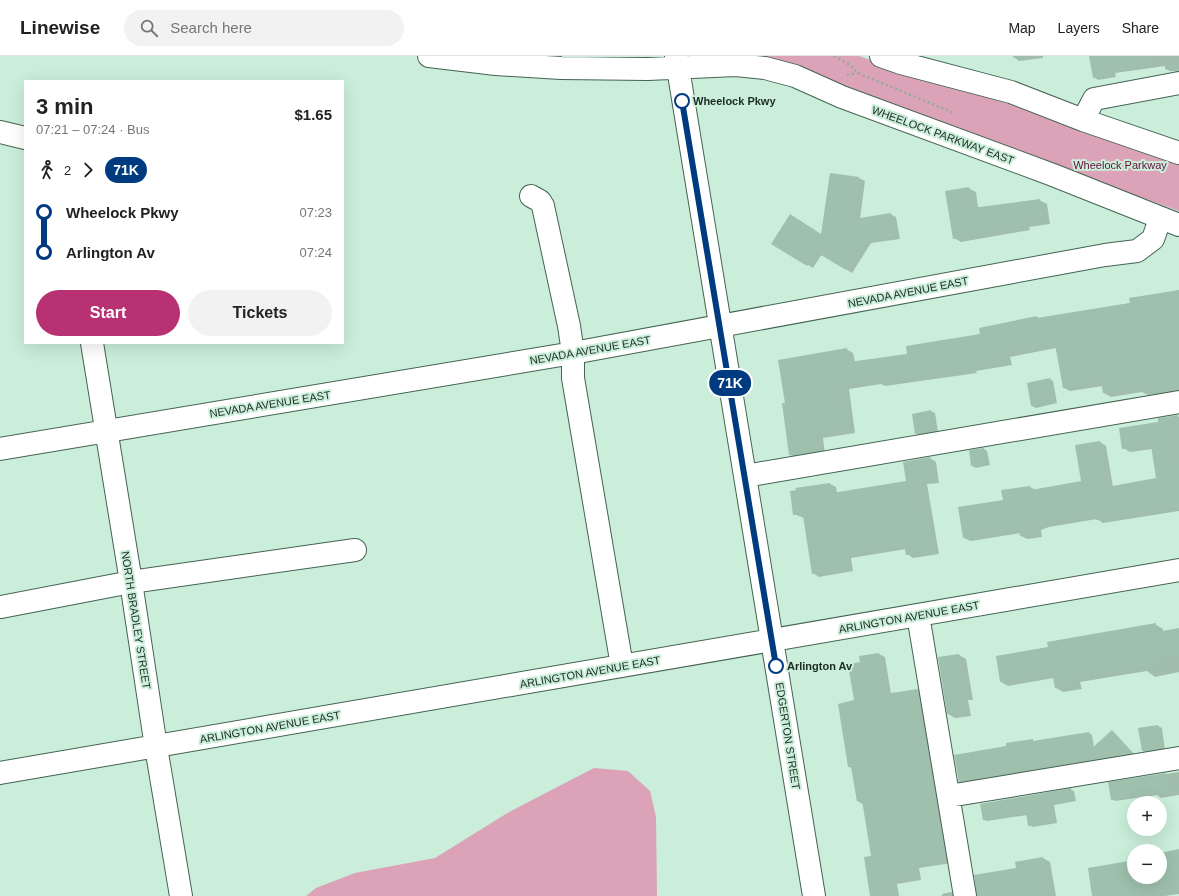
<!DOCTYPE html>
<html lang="en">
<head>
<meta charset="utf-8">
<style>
  body { margin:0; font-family:Arial,sans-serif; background:#f2f2f2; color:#222; height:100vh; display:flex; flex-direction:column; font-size:15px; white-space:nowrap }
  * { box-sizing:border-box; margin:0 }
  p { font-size:13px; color:#767676 }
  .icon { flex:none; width:22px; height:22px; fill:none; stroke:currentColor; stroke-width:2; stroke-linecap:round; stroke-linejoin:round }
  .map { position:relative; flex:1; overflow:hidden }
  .details { position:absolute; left:24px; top:24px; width:320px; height:264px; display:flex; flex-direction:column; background:#fff; border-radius:0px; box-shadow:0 4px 16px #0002 }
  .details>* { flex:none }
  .badge { padding:0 8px; border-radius:13px; font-size:14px; line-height:26px }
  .tools { position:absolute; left:1127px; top:740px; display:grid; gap:8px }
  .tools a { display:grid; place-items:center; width:40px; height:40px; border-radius:50%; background:#fff; box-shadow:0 4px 16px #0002; font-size:20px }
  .map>.badge { position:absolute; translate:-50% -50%; box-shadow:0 0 0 2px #fff }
  .legs { display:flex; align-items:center; gap:6px; height:44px; padding:0 12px; font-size:13px }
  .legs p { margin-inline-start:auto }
  .headline { display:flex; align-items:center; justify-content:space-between; height:68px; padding:0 12px }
  h1 { font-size:22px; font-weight:800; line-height:30px }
  .action { display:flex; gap:8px; margin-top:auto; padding:8px 12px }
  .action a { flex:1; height:46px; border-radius:24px; background:#b73173; color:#fff; font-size:16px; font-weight:800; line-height:46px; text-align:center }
  .action a+a { background:#f2f2f2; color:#222 }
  ul { padding:0 12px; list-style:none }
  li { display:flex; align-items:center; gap:14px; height:40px; font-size:15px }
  li i { display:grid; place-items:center; width:6px; height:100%; margin:0 5px; background:currentColor }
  li i::after { content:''; width:10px; height:10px; margin:-5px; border:3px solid; border-radius:50%; background:#fff }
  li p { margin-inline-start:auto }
  li:first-child i { background:linear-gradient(#0000 50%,currentColor 0) }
  li:last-child i { background:linear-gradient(currentColor 50%,#0000 0) }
  header { display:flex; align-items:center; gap:24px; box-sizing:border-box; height:56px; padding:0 20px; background:#fff; border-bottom:1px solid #e0e0e0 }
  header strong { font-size:19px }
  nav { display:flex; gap:22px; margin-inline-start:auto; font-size:14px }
  .search { width:280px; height:36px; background:#f2f2f2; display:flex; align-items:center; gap:10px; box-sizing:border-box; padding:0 14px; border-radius:22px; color:#767676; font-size:15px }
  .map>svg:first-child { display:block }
  .green { fill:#dba2b8 }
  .shadow { fill:#0003 }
  .building { fill:#9ec0ad }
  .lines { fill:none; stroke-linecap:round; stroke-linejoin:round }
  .minor-casing { stroke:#446352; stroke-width:24 }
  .path { stroke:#90ac9c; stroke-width:2.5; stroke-dasharray:2 3; stroke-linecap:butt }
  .minor { stroke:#fff; stroke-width:22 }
  .line-1-casing { stroke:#fff; stroke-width:9 }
  .line-1 { stroke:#003b80; stroke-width:6 }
  .stop-1-dot { fill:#fff; stroke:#003b80; stroke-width:2 }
  .labels { text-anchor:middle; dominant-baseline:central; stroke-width:4; stroke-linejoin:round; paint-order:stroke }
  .stop-label { font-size:11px; font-weight:bold; fill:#1d2b23; stroke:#caeed9; text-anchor:start }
  .street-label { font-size:11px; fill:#1d2b23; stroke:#caeed9 }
  .park-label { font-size:11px; fill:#670e3d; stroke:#caeed9 }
</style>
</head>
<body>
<header>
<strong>Linewise</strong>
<div class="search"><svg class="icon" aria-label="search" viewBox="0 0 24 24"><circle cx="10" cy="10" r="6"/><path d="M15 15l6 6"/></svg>Search here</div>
<nav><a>Map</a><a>Layers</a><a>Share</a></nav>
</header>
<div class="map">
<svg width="1179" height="840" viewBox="0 0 1179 840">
  <rect width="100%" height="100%" fill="#caeed9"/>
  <path class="green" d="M751 0H859L903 16 1059 63 1179 107V155L880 46 857 35 794 10Z
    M594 712 628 715 650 735 656 761 657 840H306L316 832 355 817 435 802 509 756Z"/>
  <path class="shadow" d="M1012 0H1043V2L1019 5Z
    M1090 0H1179V17L1174 15H1170L1165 13V10L1115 17 1116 21 1098 24 1094 21Z
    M831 118 859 122 865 125 860 163 890 158 896 161 900 183 871 187 852 217 822 198 813 212 772 187 822 180Z
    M968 132 976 136 978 152 1039 144 1047 148 1050 168 1029 171 1030 174 961 186 954 182Z
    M1179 235V338L1161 341 1156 338 1148 339 1142 336 1111 341 1104 337 1103 330 1070 335 1064 332 1056 292 1010 301 1012 309 976 315 977 317 885 330 881 328 849 333 855 377 823 382 825 398 797 402 790 399 786 348 846 293 853 297 855 306 908 299 1037 261 1039 262 1131 247Z
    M1050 323 1053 325 1057 347 1036 352 1032 350Z
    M931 355 935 357 938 376 919 379 916 377Z
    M1177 360 1179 361V455L1103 467 1097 463 1049 471 1041 474 1042 481 1027 483 1021 480V477L971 485 964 482 1004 445 1030 431 1036 434 1082 426 1100 386 1106 390 1113 431 1157 423 1152 393 1130 396 1123 392 1159 367Z
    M984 393 987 395 990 409 976 412 972 410Z
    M930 402 936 406 939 427 927 428 939 498 913 502 907 498 906 493 851 502 853 515 819 521 813 517 804 462 794 458 797 433 830 428 836 431 837 437 907 426Z
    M1156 569 1163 573V576L1179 573V616L1155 621 1147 615 1080 626 1082 633 1063 636 1056 632 1054 622 1008 630 1001 626 1049 592Z
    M879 598 885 601 891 638 917 634 924 637 952 807 919 812 921 824 897 828 899 840H871L872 801 863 748 857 745 852 712 849 711 855 645 861 607Z
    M959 599 966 603 973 644H968L971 660 955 662 948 658Z
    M1158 670 1162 672 1165 694 1147 697 1143 695 1140 673Z
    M1112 675 1135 699 1070 708V709L963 727 959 725 1007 690 1032 684 1036 686 1089 677 1092 679 1094 692Z
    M1179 716V739L1161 742 1157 739 1115 745 1112 743 1110 727Z
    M1071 734 1074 735 1076 745 1054 749 1057 767 1033 771 1029 769 1027 759 987 765 983 763Z
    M1179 794V838L1165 840H1093L1134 802V821H1160V797Z
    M1043 802 1050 806 1056 840H977L975 820 1017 813Z
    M951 836 958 840H942V838Z"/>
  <path class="building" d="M1089 0H1146L1147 10 1111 15 1112 19 1093 22Z
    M830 117 859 121 854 163 891 157 894 180 865 185 846 214 816 196 807 210 771 188 790 158 821 178Z
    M969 131 972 152 1040 143 1043 164 1023 167V170L953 183 945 135Z
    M1179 234V333L1153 338V334L1141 336 1140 332 1103 337 1101 326 1063 332 1055 288 1004 297 1006 305 970 312V314L877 327V324L843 329 849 374 816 378 819 395 789 399 782 347H785L778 304 847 292 849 306 907 298 906 290 980 278 979 272 1037 260V262L1130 247 1129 242Z
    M1050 322 1055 346 1031 350 1027 327Z
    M931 354 935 374 915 378 912 358Z
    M1178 359 1179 451 1096 464 1095 459H1092L1042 468 1035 470 1036 478 1020 480 1019 473 963 482 958 451 1003 444 1001 434 1030 430 1031 434 1081 425 1075 389 1100 385 1107 431 1156 422 1151 389 1122 393 1119 372 1158 366V362Z
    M984 392 987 408 971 410 969 394Z
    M930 401 933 424 922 426 933 495 906 499 904 489 845 499 848 512 812 518 803 460H800L799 458 793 459 790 435 796 434 795 432 830 427 832 437 906 425 903 406Z
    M1156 567 1157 576 1179 572V599L1162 602 1160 603V608L1074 622 1075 629 1055 632 1052 617 1000 626 996 600 1048 591 1047 586Z
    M879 597 885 638 918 633 923 662 921 663 946 803 914 809 916 821 891 825 893 840H870L864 801 871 800 862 744 857 745 851 711H848L838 648 854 644 848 608 860 606 859 600Z
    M959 598 966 640 961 641 964 656 947 658 938 601Z
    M1158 669 1162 692 1142 695 1138 672Z
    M1112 674 1133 697 1104 702V700L959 726 954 699 1006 690V687L1033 683V685L1089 676 1091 693Z
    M1166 717 1169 735 1111 744 1108 726Z
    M1071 732 1073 744 1051 747 1054 765 1028 770 1026 757 983 764 980 748Z
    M1179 793V829L1161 831 1162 836 1134 840H1092L1088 812 1129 805 1128 802 1134 801V821H1160V797Z
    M1043 801 1050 839 977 840 974 819 1016 812 1015 806Z"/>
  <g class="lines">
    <g class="minor-casing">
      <path id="minor" d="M429 0 496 8 561 12 648 13 736 9 765 12 795 20 842 41 1053 119 1179 169
        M676 0 814 840
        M881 0 901 7 1011 36 1083 64 1179 97
        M1083 64 1094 43 1179 27
        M0 76 25 82
        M531 140 540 145 543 150 569 270 573 297V322L622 610
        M92 287 131 526 156 691 181 840
        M0 393 573 297 1105 199 1137 195 1153 183 1160 163
        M745 420 1179 346
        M1 551 131 526 355 494
        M918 559 965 840
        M0 717 1179 514
        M949 740 1179 702"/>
    </g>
    <path class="path" d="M834 0 850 9 858 17 954 57
      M847 19 858 17"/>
    <use href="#minor" class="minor"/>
  </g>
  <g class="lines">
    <g class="line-1-casing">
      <path id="line-1" d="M682 45 776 610"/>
    </g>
    <use href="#line-1" class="line-1"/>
  </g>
  <g class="stop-1-dot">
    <circle cx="682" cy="45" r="7"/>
    <circle cx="776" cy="610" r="7"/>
  </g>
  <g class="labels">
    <g class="stop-label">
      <text x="693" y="45">Wheelock Pkwy</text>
      <text x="787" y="610">Arlington Av</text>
    </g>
    <g class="street-label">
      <text transform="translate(943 79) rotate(20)">WHEELOCK PARKWAY EAST</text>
      <text transform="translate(908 236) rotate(-11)">NEVADA AVENUE EAST</text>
      <text transform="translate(590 294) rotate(-10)">NEVADA AVENUE EAST</text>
      <text transform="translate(270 348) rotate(-9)">NEVADA AVENUE EAST</text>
      <text transform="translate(909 561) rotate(-10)">ARLINGTON AVENUE EAST</text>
      <text transform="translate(136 564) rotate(81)">NORTH BRADLEY STREET</text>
      <text transform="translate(590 616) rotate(-10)">ARLINGTON AVENUE EAST</text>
      <text transform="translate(270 671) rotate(-10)">ARLINGTON AVENUE EAST</text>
      <text transform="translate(788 680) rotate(81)">EDGERTON STREET</text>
    </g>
    <g class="park-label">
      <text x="1120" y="109">Wheelock Parkway</text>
    </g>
  </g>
</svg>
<div class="tools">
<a>+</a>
<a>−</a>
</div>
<b class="badge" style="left:730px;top:327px;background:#003b80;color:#fff">71K</b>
<section class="details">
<div class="headline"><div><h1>3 min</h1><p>07:21 – 07:24 · Bus</p></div><b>$1.65</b></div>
<div class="legs"><svg class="icon" aria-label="walk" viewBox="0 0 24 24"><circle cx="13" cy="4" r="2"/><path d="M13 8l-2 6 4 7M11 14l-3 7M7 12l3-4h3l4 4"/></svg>2<svg class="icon" aria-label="forward" viewBox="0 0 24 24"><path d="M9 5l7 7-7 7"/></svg><b class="badge" style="background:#003b80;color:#fff">71K</b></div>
<ul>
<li><i style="color:#003b80"></i><b>Wheelock Pkwy</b><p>07:23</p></li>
<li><i style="color:#003b80"></i><b>Arlington Av</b><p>07:24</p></li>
</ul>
<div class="action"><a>Start</a><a>Tickets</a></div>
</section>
</div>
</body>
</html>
